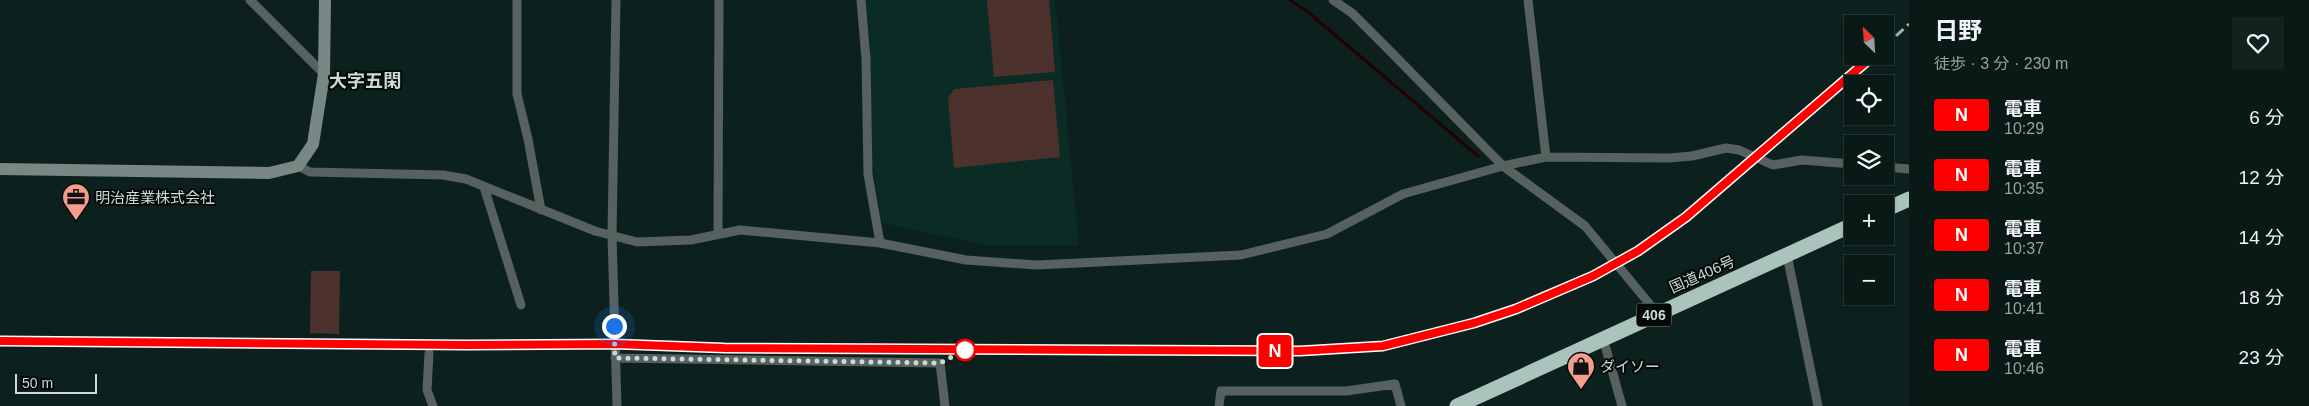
<!DOCTYPE html>
<html lang="ja">
<head>
<meta charset="utf-8">
<style>
  body { margin:0; font-family:Arial,"Noto Sans JP",sans-serif; background:#12221f; color:#f1f3f6; height:100vh; display:flex; flex-direction:column; font-size:19px; white-space:nowrap }
  * { box-sizing:border-box; margin:0 }
  p { font-size:16px; color:#99a0a1 }
  .icon { flex:none; width:28px; height:28px; fill:none; stroke:currentColor; stroke-width:2; stroke-linecap:round; stroke-linejoin:round }
  .map { position:relative; flex:1; overflow:hidden }
  .panel { display:flex; flex-direction:column; background:#091916; width:400px }
  .panel>* { flex:none }
  .badge { padding:0 10px; border-radius:4px; font-size:18px; line-height:32px }
  .needle { width:32px; rotate:335deg }
  .fabs { position:absolute; left:1844px; top:15px; display:grid; gap:10px }
  .fabs a { display:grid; place-items:center; width:50px; height:50px; border-radius:0px; background:#091916; box-shadow:0 1px 4px #0004,0 0 0 1px #293835; font-size:25px }
  .scale { position:absolute; left:15px; bottom:12px; width:82px; box-sizing:border-box; padding-left:5px; border:2px solid #ccd9d6; border-top:0; font-size:14px; line-height:18px; white-space:nowrap; color:#ccd9d6; -webkit-text-stroke:4px #030907; paint-order:stroke }
  .you { position:absolute; width:25px; height:25px; margin:-12px; border:4px solid #fff; border-radius:50%; background:#1a73e8; box-shadow:0 0 0 8px #1a73e833 }
  .map>.badge { position:absolute; translate:-50% -50%; box-shadow:0 0 0 2px #fff }
  .round { display:grid; place-items:center; flex:none; width:52px; height:52px; border-radius:0px; background:#12221f }
  .head { display:flex; align-items:center; justify-content:space-between; height:85px; padding:0 25px }
  h1 { font-size:24px; font-weight:700; line-height:38px }
  ul { padding:0; list-style:none }
  li { display:flex; align-items:center; gap:15px; height:60px; padding:0 25px }
  li div { flex:1 }
  li b { display:block; font-size:19px }
  li em { font-style:normal }
  li .badge { min-width:55px; font-weight:700; text-align:center }
  main { display:flex; flex:1; min-height:0 }
  .map>svg:first-child { display:block }
  .built { fill:#0b2b25 }
  .green { fill:#4d312c }
  .lines { fill:none; stroke-linecap:round; stroke-linejoin:round }
  .stream { stroke:#220201; stroke-width:3 }
  .street { stroke:#57615f; stroke-width:9 }
  .secondary { stroke:#798885; stroke-width:12 }
  .highway { stroke:#aac3bd; stroke-width:15 }
  .rail { stroke:#a1b0ad; stroke-width:3; stroke-dasharray:10 5; stroke-linecap:butt }
  .line-casing { stroke:#fff; stroke-width:11 }
  .line { stroke:#f00; stroke-width:8 }
  .walk { stroke:#ccd9d6; stroke-width:5; stroke-dasharray:0 9 }
  .stop-dot { fill:#fff; stroke:#f00; stroke-width:2.5 }
  .labels { text-anchor:middle; dominant-baseline:central; stroke-width:4; stroke-linejoin:round; paint-order:stroke }
  .shield { fill:#030907; stroke:#909b98; stroke-width:1 }
  .shield-label { font-size:14px; font-weight:bold; fill:#ccd9d6 }
  .poi-label { font-size:15px; fill:#ccd9d6; stroke:#030907; text-anchor:start }
  .street-label { font-size:15px; fill:#ccd9d6; stroke:#030907 }
  .quarter-label { font-size:18px; font-weight:bold; fill:#ccd9d6; stroke:#030907 }
</style>
</head>
<body>
<main>
<div class="map">
<svg width="1909" height="406" viewBox="0 0 1909 406">
  <rect width="100%" height="100%" fill="#0c211d"/>
  <path class="built" d="M865 0H1055L1079 245H986L882 223 868 137 870 41Z"/>
  <path class="green" d="M987 0H1049L1055 72 994 77Z
    M1053 80 1060 157 954 168 948 98 954 89Z
    M311 271H340L339 334 310 333Z"/>
  <g class="lines">
    <path class="stream" d="M1290 0 1308 12 1478 156"/>
    <path class="street" d="M250 0 324 74
      M517 0V94L528 139 541 210
      M616 0 612 236 617 406
      M861 0 866 59 868 174 880 243
      M1333 0 1352 13 1387 48 1503 166 1585 226 1657 313
      M1528 0 1546 157
      M298 166 310 172 443 175 466 179 595 231 637 242 691 240 740 230 880 243 966 260 1037 265 1241 255 1327 234 1403 194 1503 166 1546 157 1669 158 1692 156 1726 148 1739 150 1773 165 1802 160 1852 164
      M1885 167 1909 169
      M484 187 521 305
      M718 234 719 0
      M1787 255 1818 406
      M1603 338 1622 406
      M429 353 427 390 433 406
      M615 358 940 363 945 406
      M1219 406 1221 391H1346L1395 384 1401 406"/>
    <path class="secondary" d="M0 169 269 173 298 166 313 144 324 74 325 0"/>
    <path class="highway" d="M1885 210 1909 199
      M1457 406 1852 225"/>
    <path class="rail" d="M1885 46 1909 24
      M0 341C203 344 406 344 609 344 647 344 685 347 722 348 795 349 867 349 940 349 1033 350 1126 350 1219 350 1273 350 1329 354 1384 346 1493 328 1614 276 1699 206L1873 56"/>
  </g>
  <g class="lines">
    <g class="line-casing">
      <path id="line" d="M0 341 467 345 615 344 724 348 1105 350 1300 351 1383 346 1474 323 1516 309 1593 276 1638 251 1686 217 1873 56"/>
    </g>
    <use href="#line" class="line"/>
    <path class="walk" d="M614 326 615 358 940 363 965 350"/>
  </g>
  <defs>
    <g id="office-pin" transform="scale(1.4375)"><path d="M0 17L-7.5 6A9.5 9.5 0 1 1 7.5 6Z" fill="#f49d8d" stroke="#030907"/><path d="M-6-3h4V-5.5h4V-3h4V5H-6ZM-1-4.5V-3h2v-1.5ZM-6 0V1H6V0Z" fill="#111"/></g>
    <g id="shop-pin" transform="scale(1.4375)"><path d="M0 17L-7.5 6A9.5 9.5 0 1 1 7.5 6Z" fill="#f49d8d" stroke="#030907"/><path d="M-5-2.5h2.3a2.7 3.5 0 0 1 5.4 0H5L5.5 6h-11ZM-1.5-2.5h3a1.5 2.3 0 0 0-3 0Z" fill="#111"/></g>
  </defs>
  <g fill-rule="evenodd">
    <use href="#office-pin" x="76" y="197"/>
    <use href="#shop-pin" x="1581" y="366"/>
  </g>
  <circle class="stop-dot" cx="965" cy="350" r="10"/>
  <g class="labels">
    <rect class="shield" x="1636.5" y="303.5" width="35" height="23" rx="4"/>
    <g class="shield-label">
      <text x="1654" y="315">406</text>
    </g>
    <g class="poi-label">
      <text x="95" y="197">明治産業株式会社</text>
      <text x="1600" y="366">ダイソー</text>
    </g>
    <g class="street-label">
      <text transform="translate(1702 274) rotate(-24)">国道406号</text>
    </g>
    <g class="quarter-label">
      <text x="365" y="81">大字五閑</text>
    </g>
  </g>
</svg>
<div class="fabs">
<a><svg class="needle" viewBox="-14 -14 28 28"><path d="M0-13l5 13h-10z" fill="#e53935"/><path d="M0 13l5-13h-10z" fill="#99a0a1"/></svg></a>
<a><svg class="icon" aria-label="locate" viewBox="0 0 24 24"><circle cx="12" cy="12" r="6"/><path d="M12 2v4M12 18v4M2 12h4M18 12h4"/></svg></a>
<a><svg class="icon" aria-label="layers" viewBox="0 0 24 24"><path d="M12 4l9 5-9 5-9-5zM3 14l9 5 9-5"/></svg></a>
<a>+</a>
<a>−</a>
</div>
<div class="scale">50 m</div>
<div class="you" style="left:614px;top:326px"></div>
<b class="badge" style="left:1275px;top:351px;background:#f00;color:#fff">N</b>
</div>
<section class="panel">
<div class="head"><div><h1>日野</h1><p>徒歩 · 3 分 · 230 m</p></div><a class="round"><svg class="icon" aria-label="heart" viewBox="0 0 24 24"><path d="M12 20l-8-8c-3-5 5-10 8-4 3-6 11-1 8 4z"/></svg></a></div>
<ul>
<li><span class="badge" style="background:#f00;color:#fff">N</span><div><b>電車</b><p>10:29</p></div><em>6 分</em></li>
<li><span class="badge" style="background:#f00;color:#fff">N</span><div><b>電車</b><p>10:35</p></div><em>12 分</em></li>
<li><span class="badge" style="background:#f00;color:#fff">N</span><div><b>電車</b><p>10:37</p></div><em>14 分</em></li>
<li><span class="badge" style="background:#f00;color:#fff">N</span><div><b>電車</b><p>10:41</p></div><em>18 分</em></li>
<li><span class="badge" style="background:#f00;color:#fff">N</span><div><b>電車</b><p>10:46</p></div><em>23 分</em></li>
</ul>
</section>
</main>
</body>
</html>
